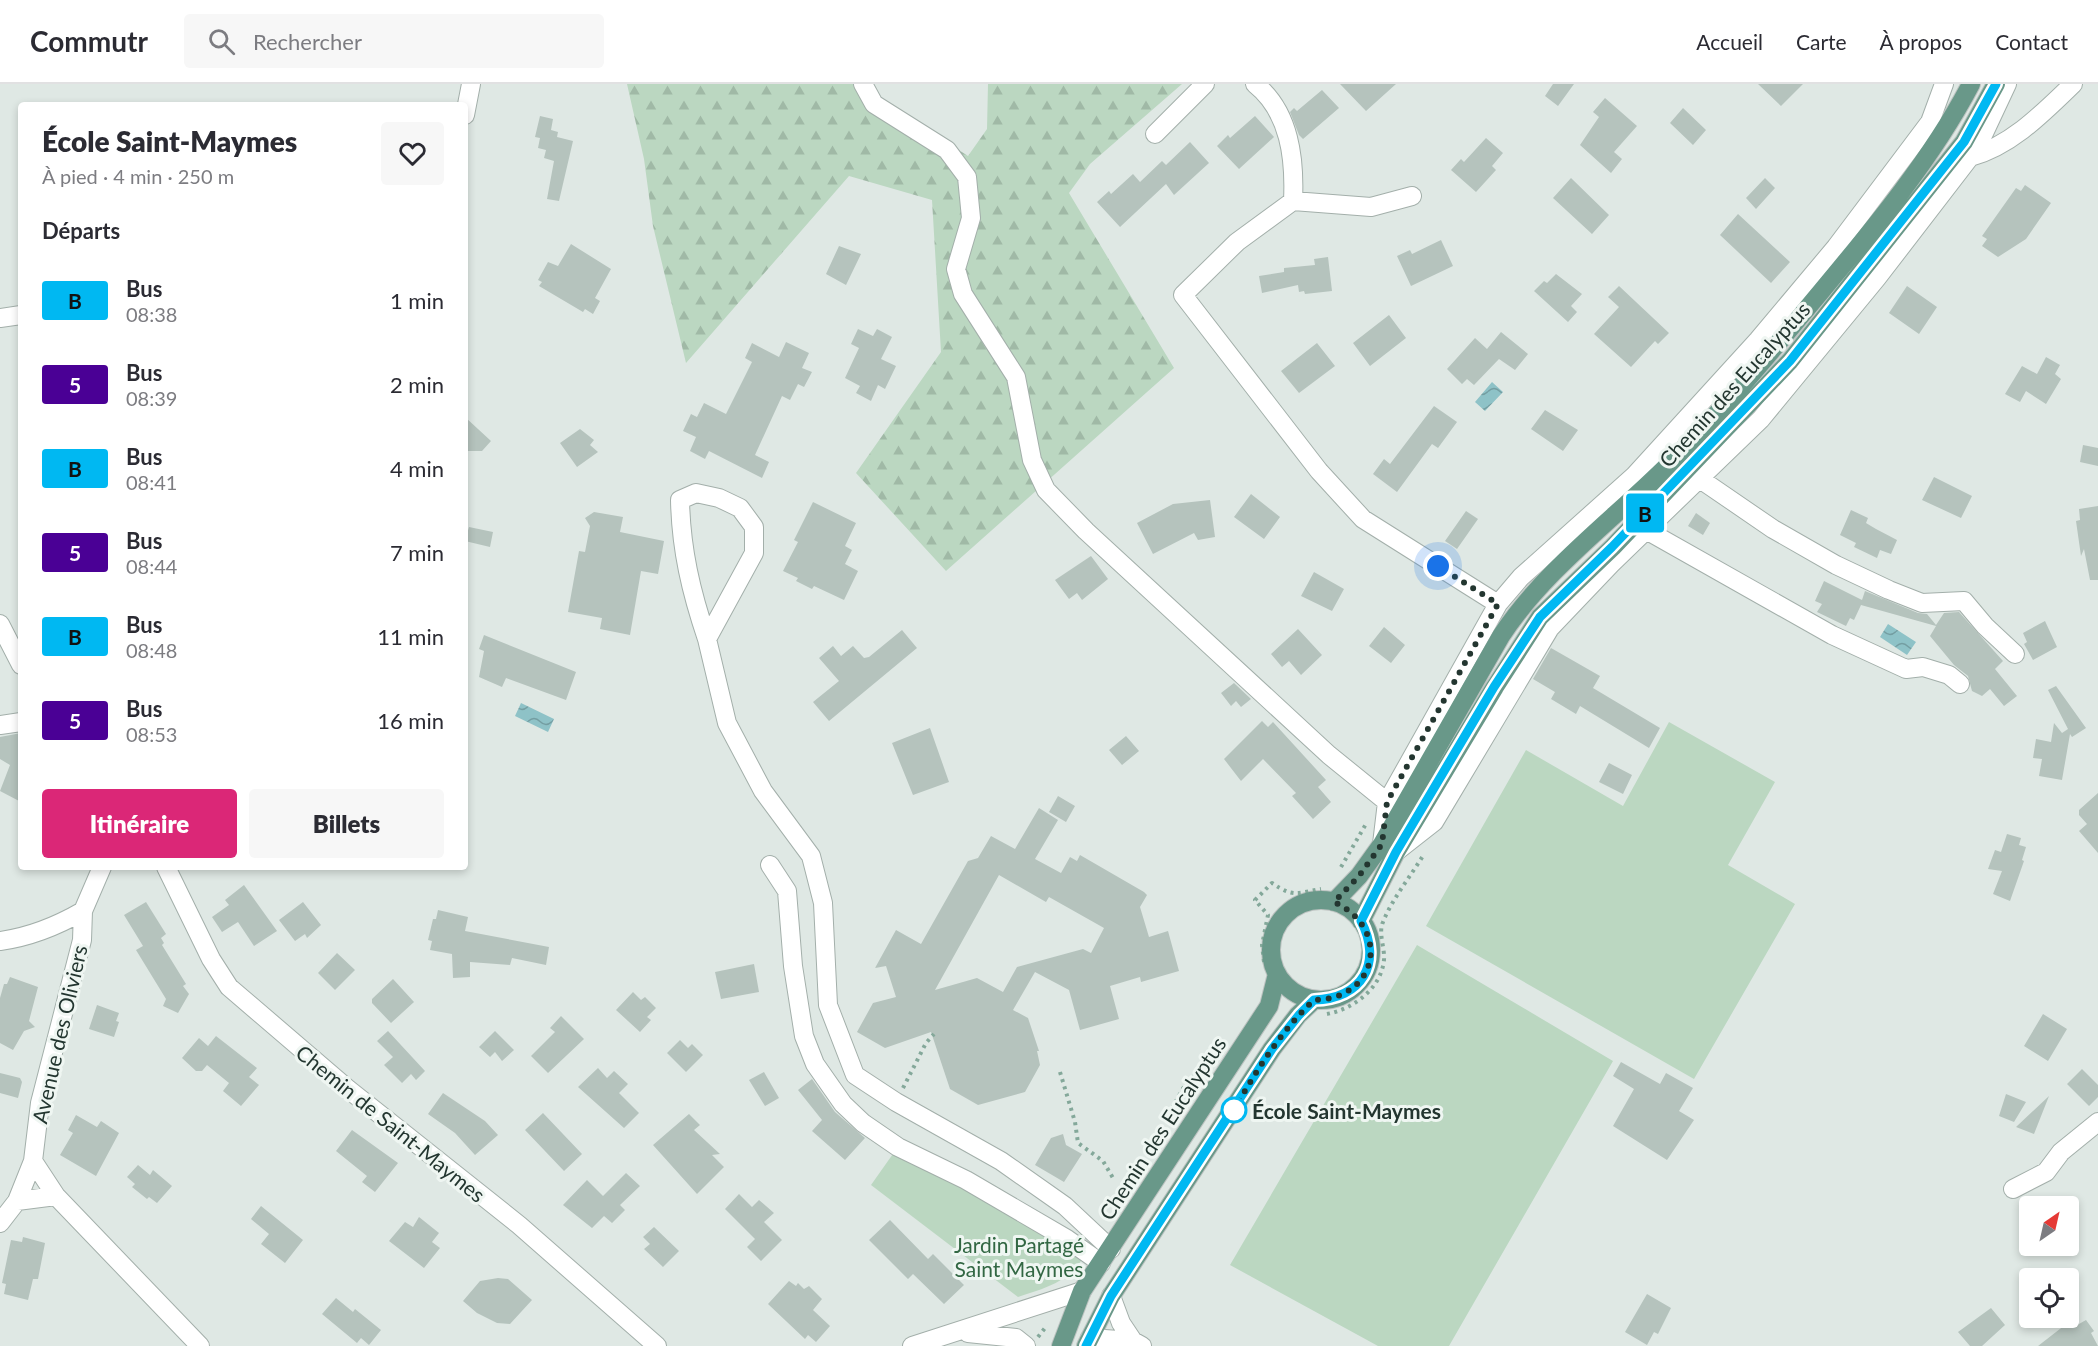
<!DOCTYPE html>
<html lang="fr">
<head>
<meta charset="utf-8">
<style>
  body { margin:0; font-family:Lato,sans-serif; background:#f7f7f7; color:#2b2b33; height:100vh; display:flex; flex-direction:column; font-size:22px; white-space:nowrap }
  * { box-sizing:border-box; margin:0 }
  p { font-size:20px; color:#7c7c81 }
  .icon { flex:none; width:33px; height:33px; fill:none; stroke:currentColor; stroke-width:2; stroke-linecap:round; stroke-linejoin:round }
  .map { position:relative; flex:1; overflow:hidden }
  .side { position:absolute; left:18px; top:18px; width:450px; height:768px; display:flex; flex-direction:column; background:#fff; border-radius:6px; box-shadow:0 3px 9px #0003 }
  .side>* { flex:none }
  .badge { padding:0 12px; border-radius:4px; font-size:21px; line-height:39px }
  .needle { width:39px; rotate:34deg }
  .buttons { position:absolute; left:2019px; top:1112px; display:grid; gap:12px }
  .buttons a { display:grid; place-items:center; width:60px; height:60px; border-radius:6px; background:#fff; box-shadow:0 3px 9px #0003; font-size:30px }
  .you { position:absolute; width:30px; height:30px; margin:-15px; border:4px solid #fff; border-radius:50%; background:#1a73e8; box-shadow:0 0 0 9px #1a73e833 }
  .map>.badge { position:absolute; translate:-50% -50%; box-shadow:0 0 0 3px #fff }
  h2 { padding:0 24px; font-size:22px; line-height:54px }
  .round { display:grid; place-items:center; flex:none; width:63px; height:63px; border-radius:6px; background:#f7f7f7 }
  .headline { display:flex; align-items:center; justify-content:space-between; height:102px; padding:0 24px }
  h1 { font-size:28px; font-weight:800; line-height:45px }
  .button { display:flex; gap:12px; margin-top:auto; padding:12px 24px }
  .button a { flex:1; height:69px; border-radius:6px; background:#db2777; color:#fff; font-size:24px; font-weight:800; line-height:69px; text-align:center }
  .button a+a { background:#f7f7f7; color:#2b2b33 }
  ul { padding:0; list-style:none }
  li { display:flex; align-items:center; gap:18px; height:84px; padding:0 24px }
  li div { flex:1 }
  li b { display:block; font-size:22px }
  li em { font-style:normal }
  li .badge { min-width:66px; font-weight:700; text-align:center }
  header { display:flex; align-items:center; gap:36px; box-sizing:border-box; height:84px; padding:0 30px; background:#fff; border-bottom:2px solid #e1e1e2 }
  header strong { font-size:28px }
  nav { display:flex; gap:33px; margin-inline-start:auto; font-size:21px }
  .search { width:420px; height:54px; background:#f7f7f7; display:flex; align-items:center; gap:15px; box-sizing:border-box; padding:0 21px; border-radius:6px; color:#7c7c81; font-size:22px }
  .map>svg:first-child { display:block }
  .forest { fill:url(#forest-firs) }
  .garden { fill:#bbd7c1 }
  .water { fill:url(#water-waves) }
  .building { fill:#b5c3bd; fill-rule:evenodd }
  .lines { fill:none; stroke-linecap:round; stroke-linejoin:round }
  .minor-casing { stroke:#a3afaa; stroke-width:20 }
  .major-casing { stroke:#bdc3c1; stroke-width:20 }
  .path { stroke:#84a89a; stroke-width:4; stroke-dasharray:3 4.5; stroke-linecap:butt }
  .minor { stroke:#fff; stroke-width:18 }
  .major { stroke:#699889; stroke-width:18 }
  .line-casing { stroke:#fff; stroke-width:14 }
  .line { stroke:#00b8f2; stroke-width:9 }
  .walk { stroke:#233630; stroke-width:6; stroke-dasharray:0 10.8 }
  .stop-dot { fill:#fff; stroke:#00b8f2; stroke-width:3 }
  .labels { text-anchor:middle; dominant-baseline:central; stroke-width:6; stroke-linejoin:round; paint-order:stroke }
  .street-label { font-size:21px; fill:#233630; stroke:#eff6f2 }
  .stop-label { font-size:21px; font-weight:bold; fill:#233630; stroke:#eff6f2; text-anchor:start }
  .park-label { font-size:21px; fill:#326743; stroke:#eff6f2 }
</style>
</head>
<body>
<header>
<strong>Commutr</strong>
<div class="search"><svg class="icon" aria-label="search" viewBox="0 0 24 24"><circle cx="10" cy="10" r="6"/><path d="M15 15l6 6"/></svg>Rechercher</div>
<nav><a>Accueil</a><a>Carte</a><a>À propos</a><a>Contact</a></nav>
</header>
<div class="map">
<svg width="2098" height="1262" viewBox="0 0 2098 1262">
  <defs>
    <pattern id="forest-firs" width="22" height="20" patternUnits="userSpaceOnUse" patternTransform="scale(1.5)"><rect width="22" height="20" fill="#bbd7c1"/><path d="M5 1l3.5 6h-7zM16 11l3.5 6h-7z" fill="#a0b9a6"/></pattern>
    <pattern id="water-waves" width="16" height="10" patternUnits="userSpaceOnUse" patternTransform="scale(1.5)"><rect width="16" height="10" fill="#8ec2c7"/><path d="M0 5q4-4 8 0t8 0" fill="none" stroke="#749ea2"/></pattern>
  </defs>
  <rect width="100%" height="100%" fill="#dfe8e4"/>
  <path class="forest" d="M627 0H857L968 72 987 45 988 0H1182L1090 80 1069 109 1174 284 946 487 856 389 941 268 932 116 849 92 686 279 653 142 644 75Z"/>
  <path class="garden" d="M1669 638 1775 698 1728 781 1795 820 1694 995 1426 842 1526 666 1623 722Z
    M1417 861 1613 977 1449 1262H1378L1230 1181Z
    M895 1067 948 1093 1083 1174C1067 1199 1045 1204 1018 1213L871 1101Z"/>
  <path class="water" d="M1492 298 1503 308 1485 327 1475 318Z
    M1888 540 1916 558 1907 571 1880 553Z
    M521 619 554 635 548 648 515 632Z"/>
  <path class="building" d="M1340 0H1396L1366 27Z
    M1553 0H1574L1558 22 1545 12Z
    M1758 0H1803L1781 22Z
    M1322 6 1339 24 1303 55 1299 51 1290 28 1294 24 1297 27Z
    M1605 14 1637 42 1614 68 1622 75 1611 89 1580 61 1599 33 1593 28Z
    M1683 24 1706 46 1693 61 1670 39Z
    M540 32 553 35 551 46 558 48 557 53 573 57 559 117 547 115 554 77 544 74 546 66 538 64 540 54 535 53Z
    M1255 32 1274 53 1239 85 1217 62 1228 51 1230 54Z
    M1486 54 1503 69 1492 82 1496 86 1476 108 1451 86 1461 75 1464 78Z
    M1190 58 1209 79 1174 111 1166 100 1120 143 1097 118 1109 107 1111 110 1133 90 1140 98 1162 77 1166 81Z
    M1571 94 1609 131 1592 150 1553 114Z
    M1765 94 1775 104 1756 125 1746 114Z
    M2025 101 2051 119 2026 155 1998 173 1982 162 1987 155 1982 152 2016 104 2021 107Z
    M1738 130 1790 178 1771 199 1720 151Z
    M1441 156 1453 182 1411 202 1397 172 1410 166 1412 170Z
    M571 160 611 185 595 214 600 217 593 230 585 225 583 228 539 202 542 198 538 196 548 178 558 182Z
    M839 162 861 170 846 201 826 190Z
    M1328 173 1332 207 1305 210 1304 207 1299 208 1298 201 1262 209 1259 192 1284 188V184L1315 181 1314 175Z
    M1556 190 1582 210 1571 222 1577 228 1568 238 1534 207 1544 197 1547 199Z
    M1619 202 1669 249 1658 260 1655 257 1631 283 1594 250 1619 223 1608 213Z
    M1907 202 1937 223 1919 250 1889 229Z
    M1389 231 1406 254 1370 282 1353 259Z
    M858 245 873 252 877 245 892 253 881 275 896 282 885 305 878 301 871 317 856 309 860 302 845 294 859 264 851 260Z
    M1501 248 1528 270 1515 286 1499 275 1474 301 1467 295 1462 300 1447 285 1475 254 1487 265Z
    M786 258 809 269 802 284 812 288 804 303 798 300 790 316 782 312 755 371 769 378 762 394 709 367 705 375 690 367 696 353 683 347 691 330 697 333 704 319 726 330 752 278 745 274 752 259 779 273Z
    M1317 259 1335 282 1299 309 1281 287Z
    M2046 273 2060 281 2055 290 2061 295 2046 320 2026 307 2020 318 2005 310 2022 282 2037 290Z
    M1434 322 1457 338 1438 364 1432 360 1397 408 1373 390 1384 375 1390 380Z
    M1545 326 1578 346 1563 367 1531 345Z
    M465 333 491 357 482 367H465Z
    M580 345 594 356 590 361 598 368 577 383 560 359Z
    M2083 361 2098 364V382L2080 378Z
    M1934 393 1972 412 1961 434 1922 416Z
    M1251 410 1280 433 1264 455 1234 433Z
    M1210 416 1215 453 1198 456 1194 449 1153 470 1137 439 1173 420Z
    M813 418 856 439 845 462 852 466 845 480 858 487 844 516 814 502 812 505 796 497 798 494 783 487 798 458 794 456Z
    M2098 422V496H2090L2084 465 2081 472 2076 437 2080 436 2079 425Z
    M1851 426 1868 434 1866 439 1876 445 1897 456 1891 470 1880 466 1877 474 1854 463 1856 459 1840 451Z
    M1466 427 1478 435 1457 465 1445 457Z
    M594 428 623 433 620 448 664 457 658 490 641 487 630 551 600 545 602 534 568 528 579 467 585 468 590 442 585 434Z
    M1696 429 1710 439 1703 451 1688 442Z
    M469 443 493 448 490 463 465 457Z
    M1091 472 1108 495 1082 516 1077 509 1069 515 1055 496Z
    M1314 488 1344 505 1332 527 1301 512Z
    M1824 497 1862 516 1865 507 1918 529 1927 530 1936 541 1944 529 1959 528 2003 577 1995 585 2017 612 2004 622 1990 605 1982 612 1972 607 1968 592 1954 581 1930 552 1936 542 1861 521 1854 536 1850 534 1846 542 1817 528 1822 520 1815 517Z
    M2045 537 2057 563 2033 576 2024 560 2027 558 2023 549Z
    M1384 543 1405 561 1391 579 1369 562Z
    M1298 545 1322 571 1301 591 1289 577 1282 583 1271 570Z
    M902 546 917 564 829 637 813 618 839 597 819 574 833 562 841 572 853 562 864 574 869 573Z
    M484 551 576 588 566 616 506 594 502 603 479 593 484 567 479 565Z
    M1551 564 1600 592 1593 604 1660 644 1649 664 1580 622 1576 630 1551 615 1555 608 1533 595Z
    M1234 599 1251 615 1241 623 1236 617 1231 622 1221 609Z
    M2056 602 2086 644 2072 653 2070 650 2062 696 2039 692 2042 675 2033 674 2036 655 2051 658 2054 639 2062 649 2068 645 2048 606Z
    M1262 637 1268 643 1273 638 1326 696 1318 703 1331 718 1313 735 1292 712 1296 709 1263 675 1241 697 1224 675Z
    M930 644 949 698 913 711 892 659Z
    M21 649V718L0 707 10 681 0 675V653Z
    M1126 652 1139 667 1122 681 1109 666Z
    M1609 679 1632 691 1623 710 1599 698Z
    M2098 709V769L2079 747 2087 740 2079 731V726Z
    M1058 712 1075 722 1066 738 1049 728Z
    M1039 724 1058 736 1035 775 1061 789 1070 773 1077 777 1080 771 1144 808 1147 811 1140 823 1149 853 1168 847 1179 887 1141 898 1140 893 1110 902 1119 935 1080 946 1069 906 1035 888 1013 926 1028 934 1039 967H1037L1040 981 1025 1008 978 1021 950 1005 931 948 885 964 857 948 873 919 896 913 886 882 875 884 896 846 921 860 968 777 978 774 991 752 1015 765ZM999 791 1046 818 1049 813 1104 844 1091 869 1083 865 1017 883 1003 908 977 894 935 906Z
    M2007 750 2021 754 2019 761 2026 763 2022 776 2024 777 2010 817 1993 810 2002 787 1988 785 1995 766 2001 768Z
    M244 801 277 847 254 862 238 838 222 848 212 833 229 821 225 816Z
    M146 818 166 850 161 854 164 859 162 861 186 900 183 902 189 910 178 929 163 922 166 915 136 866 143 862 124 831Z
    M303 818 321 841 307 854 305 850 295 857 279 836Z
    M438 826 468 833 465 847 549 863 546 881 512 874 510 881 470 878V893L453 894 452 870 430 866 432 857 428 856 433 835H436Z
    M337 869 355 886 335 906 318 889Z
    M754 880 759 908 721 915 715 888Z
    M10 893 38 903 29 937 35 943 24 947 13 966 0 959V914L4 900H7Z
    M393 895 414 918 391 939 372 919V915Z
    M633 908 641 916 645 913 656 924 647 933 651 936 640 948 616 926Z
    M97 921 119 929 116 937 119 938 114 953 89 945Z
    M2043 930 2067 945 2048 977 2024 962Z
    M561 932 584 955 548 989 531 972 555 948 550 944Z
    M388 947 425 987 416 996 411 990 402 999 384 981 393 973 377 957Z
    M495 947 514 966 502 977 495 968 490 973 479 963Z
    M216 952 257 984 249 993 259 1001 241 1022 223 1007 229 999 207 981 202 987H196L182 974 199 954 208 962Z
    M680 956 688 964 692 960 703 971 686 988 667 969Z
    M1621 978 1660 1000 1666 989 1693 1004 1679 1027 1694 1036 1667 1076 1613 1042 1634 1005 1613 992Z
    M598 984 607 994 614 987 628 1000 619 1009 639 1029 624 1044 578 1003Z
    M2082 985 2098 1001V1013L2089 1022 2067 1000Z
    M764 988 779 1014 765 1022 749 996Z
    M0 989 20 994 22 998 18 1014 0 1009Z
    M812 995 835 1028 865 1054 845 1076 812 1047 822 1036 798 1006Z
    M443 1009 485 1037 498 1051 475 1071 455 1049 428 1030Z
    M2006 1010 2026 1018 2014 1038 1999 1032Z
    M2049 1012 2034 1050 2016 1043Z
    M543 1029 582 1070 564 1087 525 1046Z
    M689 1030 700 1041 694 1046 720 1070 712 1071 724 1083 697 1110 653 1061Z
    M76 1031 97 1043 101 1037 119 1049 96 1092 60 1071 73 1049 68 1046Z
    M352 1046 398 1079 375 1108 362 1098 367 1092 336 1067Z
    M1063 1050 1066 1061 1082 1070 1064 1098 1035 1081 1051 1054Z
    M138 1081 150 1091 153 1086 172 1102 157 1119 149 1113 147 1115 132 1103 135 1100 127 1093Z
    M626 1089 640 1102 620 1121 625 1126 612 1139 604 1132 592 1144 563 1121 587 1096 603 1112Z
    M739 1110 752 1123 759 1116 774 1129 764 1138 782 1156 761 1177 747 1163 755 1155 725 1125Z
    M261 1122 303 1156 285 1179 261 1160 269 1150 251 1135Z
    M419 1133 439 1149 432 1158 440 1164 424 1184 389 1157 405 1138 413 1143Z
    M890 1136 928 1175 933 1170 964 1201 944 1220 913 1190 908 1195 869 1156Z
    M654 1143 679 1167 663 1183 644 1165 650 1160 643 1153Z
    M23 1153 45 1159 38 1195H33L28 1216 4 1210 6 1200 2 1199 11 1156 22 1158Z
    M498 1194 508 1195 532 1216 510 1240 497 1239 477 1229 463 1217 480 1197Z
    M789 1197 796 1202 798 1199 804 1205 809 1202 822 1215 813 1226 830 1242 816 1258 808 1251 805 1255 768 1220Z
    M1647 1210 1671 1224 1658 1250 1654 1248 1647 1261 1625 1248Z
    M336 1214 353 1228 355 1225 381 1246 369 1261 361 1254 357 1259 322 1230Z
    M1991 1224 2005 1241 1982 1262H1970L1958 1248Z
    M2074 1234 2079 1240 2086 1236 2094 1247 2091 1249 2098 1262H2038Z"/>
  <g class="lines">
    <g class="minor-casing">
      <path id="minor" d="M863 0 874 20 947 66 967 93 971 134 956 185 963 210 1016 293 1032 376 1046 406 1086 447 1329 671 1387 718
        M1255 0C1290 28 1295 75 1293 117
        M465 31 471 0
        M1155 50 1205 0
        M1970 73C2011 62 2043 29 2073 0
        M1412 112 1371 123 1293 117 1237 158 1183 211 1319 387 1363 435 1498 520
        M0 234 21 231
        M1700 395 1773 445 1836 481 1889 506 1922 519 1964 517 1985 542 2015 570
        M1646 446 1832 551 1906 585 1923 583 1949 591 1960 600
        M0 540 21 581
        M707 555C691 508 681 465 680 416L696 409 719 414 740 424 754 443V469L707 555 727 639 763 707 811 772 823 819 828 921 855 991 896 1018 1001 1077 1065 1122 1111 1165
        M0 641 21 638
        M1382 760 1387 718 1498 520 1521 493 1634 392 1758 256 1836 163 1930 38 1944 0
        M1397 767 1434 738 1550 544 1611 480 1761 335 1877 194 1977 64 2007 0
        M770 781 787 807 793 882 804 952 815 980 843 1020 863 1039 898 1063 966 1096 1067 1155 1101 1179
        M166 783 211 875 229 903 348 1005 519 1141 657 1262
        M0 857C30 853 57 842 83 827
        M33 1077 56 1112 200 1262
        M2013 1105 2046 1088 2061 1068 2098 1038
        M17 1117 56 1112
        M0 1139 17 1117 33 1077 40 1019 82 856 83 827 102 783
        M1111 1212 1121 1239 1133 1257
        M968 1249 1016 1254 1026 1262
        M1090 1254 1133 1257 1142 1262
        M912 1262 1082 1207"/>
    </g>
    <g class="major-casing">
      <path id="major" d="M1271 866a50 50 0 1 1 100 0a50 50 0 1 1-100 0Z
        M1334 818 1359 792 1382 760 1501 552C1547 482 1620 431 1678 371 1728 320 1774 264 1819 210 1874 144 1931 76 1971 0
        M1361 837 1396 768 1495 603 1540 533 1613 463 1790 277 1964 58 1996 0
        M1061 1262 1082 1207 1269 922 1277 890
        M1086 1262 1111 1212 1272 965 1298 931 1314 916"/>
    </g>
    <path class="path" d="M1341 783 1366 740
      M1264 878 1262 861 1268 831 1255 816 1272 799C1294 814 1297 809 1321 805
      M1327 930C1353 925 1381 905 1384 876 1385 864 1378 849 1383 838 1392 815 1411 792 1424 770
      M1060 988 1075 1038 1078 1059 1103 1077 1113 1094
      M903 1004 926 959 934 950
      M1139 1084 1186 999 1207 982
      M1038 1253 1045 1244"/>
    <use href="#minor" class="minor"/>
    <use href="#major" class="major"/>
  </g>
  <g class="lines">
    <g class="line-casing">
      <path id="line" d="M1086 1262 1111 1212 1272 965 1299 931 1314 916C1362 915 1383 879 1361 837L1396 768 1494 603 1540 533 1612 463 1790 277 1964 58 1996 0"/>
    </g>
    <use href="#line" class="line"/>
    <path class="walk" d="M1234 1026C1256 987 1281 947 1314 916 1378 915 1392 845 1334 818L1359 792 1382 760 1387 718 1498 520 1438 482"/>
  </g>
  <circle class="stop-dot" cx="1234" cy="1026" r="12"/>
  <g class="labels">
    <g class="street-label">
      <text transform="translate(1734 300) rotate(-48)">Chemin des Eucalyptus</text>
      <text transform="translate(59 950) rotate(-77)">Avenue des Oliviers</text>
      <text transform="translate(391 1039) rotate(39)">Chemin de Saint-Maymes</text>
      <text transform="translate(1162 1044) rotate(-57)">Chemin des Eucalyptus</text>
    </g>
    <g class="stop-label">
      <text x="1252" y="1026">École Saint-Maymes</text>
    </g>
    <g class="park-label">
      <text x="1019" y="1160">Jardin Partagé<tspan x="1019" dy="24">Saint Maymes</tspan></text>
    </g>
  </g>
</svg>
<div class="buttons">
<a><svg class="needle" viewBox="-14 -14 28 28"><path d="M0-13l5 13h-10z" fill="#e53935"/><path d="M0 13l5-13h-10z" fill="#7c7c81"/></svg></a>
<a><svg class="icon" aria-label="locate" viewBox="0 0 24 24"><circle cx="12" cy="12" r="6"/><path d="M12 2v4M12 18v4M2 12h4M18 12h4"/></svg></a>
</div>
<div class="you" style="left:1438px;top:482px"></div>
<b class="badge" style="left:1645px;top:429px;background:#00b8f2;color:#111">B</b>
<section class="side">
<div class="headline"><div><h1>École Saint-Maymes</h1><p>À pied · 4 min · 250 m</p></div><a class="round"><svg class="icon" aria-label="heart" viewBox="0 0 24 24"><path d="M12 20l-8-8c-3-5 5-10 8-4 3-6 11-1 8 4z"/></svg></a></div>
<h2>Départs</h2>
<ul>
<li><span class="badge" style="background:#00b8f2;color:#111">B</span><div><b>Bus</b><p>08:38</p></div><em>1 min</em></li>
<li><span class="badge" style="background:#4a0095;color:#fff">5</span><div><b>Bus</b><p>08:39</p></div><em>2 min</em></li>
<li><span class="badge" style="background:#00b8f2;color:#111">B</span><div><b>Bus</b><p>08:41</p></div><em>4 min</em></li>
<li><span class="badge" style="background:#4a0095;color:#fff">5</span><div><b>Bus</b><p>08:44</p></div><em>7 min</em></li>
<li><span class="badge" style="background:#00b8f2;color:#111">B</span><div><b>Bus</b><p>08:48</p></div><em>11 min</em></li>
<li><span class="badge" style="background:#4a0095;color:#fff">5</span><div><b>Bus</b><p>08:53</p></div><em>16 min</em></li>
</ul>
<div class="button"><a>Itinéraire</a><a>Billets</a></div>
</section>
</div>
</body>
</html>
